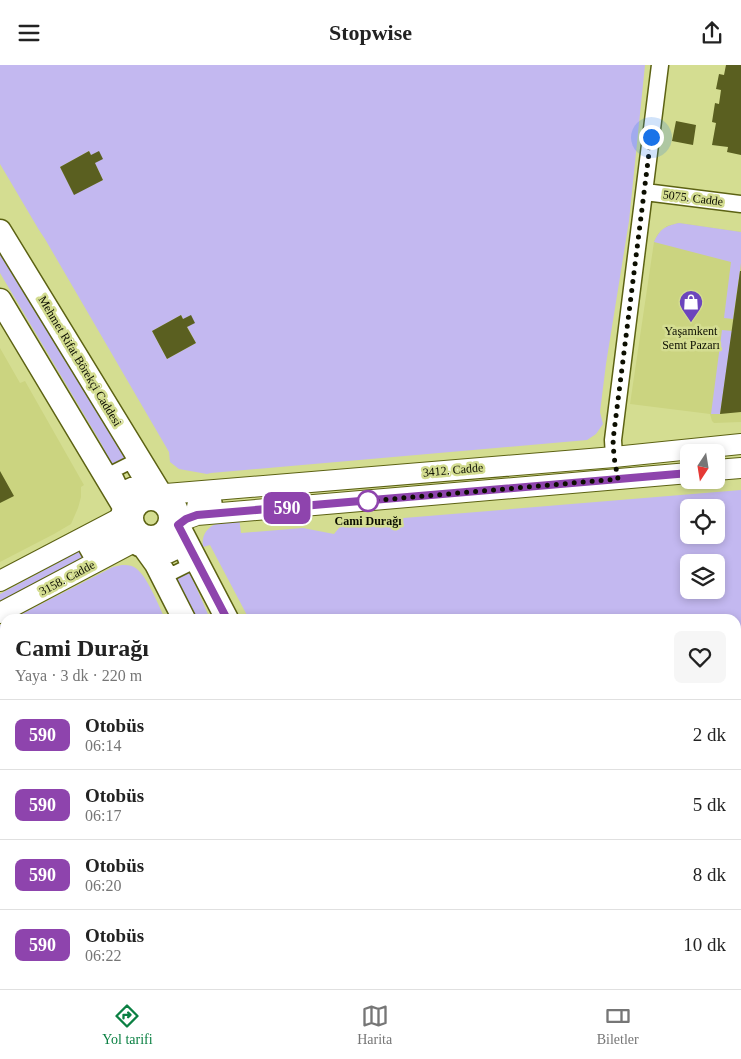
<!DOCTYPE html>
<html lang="tr">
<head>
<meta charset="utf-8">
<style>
  body { margin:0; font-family:Georgia,serif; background:#f6f6f6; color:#222; height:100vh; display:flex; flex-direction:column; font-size:19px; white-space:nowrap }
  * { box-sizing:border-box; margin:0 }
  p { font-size:16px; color:#767676 }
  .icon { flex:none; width:28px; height:28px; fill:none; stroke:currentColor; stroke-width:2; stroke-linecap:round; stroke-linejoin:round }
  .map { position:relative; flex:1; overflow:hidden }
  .panel { position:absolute; left:0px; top:549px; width:741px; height:376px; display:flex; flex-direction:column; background:#fff; border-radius:15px 15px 0 0; box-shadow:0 2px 8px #0003 }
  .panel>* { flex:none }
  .badge { padding:0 10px; border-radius:8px; font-size:18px; line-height:32px }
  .needle { width:32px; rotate:192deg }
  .controls { position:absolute; left:680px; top:379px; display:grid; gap:10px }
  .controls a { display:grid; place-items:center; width:45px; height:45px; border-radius:8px; background:#fff; box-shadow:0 2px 8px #0003; font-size:25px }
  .you { position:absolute; width:25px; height:25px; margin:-12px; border:4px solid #fff; border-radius:50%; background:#1a73e8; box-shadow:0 0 0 8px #1a73e833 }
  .map>.badge { position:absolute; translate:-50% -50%; box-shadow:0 0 0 2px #fff }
  .round { display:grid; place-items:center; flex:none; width:52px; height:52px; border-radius:8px; background:#f6f6f6 }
  .head { display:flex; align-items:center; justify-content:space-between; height:85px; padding:0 15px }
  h1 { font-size:24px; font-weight:700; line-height:38px }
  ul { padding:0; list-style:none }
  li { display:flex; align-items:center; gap:15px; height:70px; padding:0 15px; border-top:1px solid #e0e0e0 }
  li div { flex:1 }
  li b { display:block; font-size:19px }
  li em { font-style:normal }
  li .badge { min-width:55px; font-weight:700; text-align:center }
  header { display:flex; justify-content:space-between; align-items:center; height:65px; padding:0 15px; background:#fff; font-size:22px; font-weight:700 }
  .dock { display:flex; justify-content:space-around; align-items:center; height:70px; border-top:1px solid #e0e0e0; background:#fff; font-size:14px; color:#767676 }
  .dock a { display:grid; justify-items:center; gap:2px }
  .dock .selected { color:#0b8043 }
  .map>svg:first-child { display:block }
  .built { fill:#cbd480 }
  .green { fill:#c3b8f0; fill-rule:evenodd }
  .building { fill:#5a5f20 }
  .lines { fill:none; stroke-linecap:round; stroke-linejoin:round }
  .service-casing { stroke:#5c6213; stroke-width:10 }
  .pedestrian-casing { stroke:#5c6213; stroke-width:15 }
  .minor-casing { stroke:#5c6213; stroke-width:19 }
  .tertiary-casing { stroke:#5c6213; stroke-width:22 }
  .secondary-casing { stroke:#5c6213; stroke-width:25 }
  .service { stroke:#fff; stroke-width:8 }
  .pedestrian { stroke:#fff; stroke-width:12 }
  .minor { stroke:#fff; stroke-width:16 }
  .tertiary { stroke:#fff; stroke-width:20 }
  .secondary { stroke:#fff; stroke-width:22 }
  .line-casing { stroke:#fff; stroke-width:11 }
  .line { stroke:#8e44ad; stroke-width:8 }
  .walk { stroke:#0c0e00; stroke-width:5; stroke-dasharray:0 9 }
  .stop-dot { fill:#fff; stroke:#8e44ad; stroke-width:2.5 }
  .labels { text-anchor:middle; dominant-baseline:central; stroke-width:5; stroke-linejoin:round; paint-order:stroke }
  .street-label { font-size:12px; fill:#0c0e00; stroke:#d4dd91 }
  .poi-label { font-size:12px; fill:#0c0e00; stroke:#d4dd91 }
  .stop-label { font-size:12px; font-weight:bold; fill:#0c0e00; stroke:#d4dd91 }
</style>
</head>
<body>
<header><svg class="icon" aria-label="menu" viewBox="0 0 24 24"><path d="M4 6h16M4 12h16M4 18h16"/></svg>Stopwise<svg class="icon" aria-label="share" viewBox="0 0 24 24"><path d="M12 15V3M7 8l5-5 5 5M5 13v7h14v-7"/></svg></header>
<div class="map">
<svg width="741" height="924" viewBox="0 0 741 924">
  <rect width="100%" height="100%" fill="#d4dd91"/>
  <path class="built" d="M679 158 741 167V357L714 358 712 356 710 349 630 339 654 177 658 169 667 161Z
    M0 283 20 318 25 316 84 420 81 422V432L78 443 71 459 54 469 0 497Z
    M202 920H346L348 924H204Z"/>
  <path class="green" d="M0 0H645L629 156 606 299 600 347 603 359 596 369 587 375 211 408 207 409 179 404 170 397 169 387 45 174 39 165 0 99ZM89 86 103 115 74 129 60 102ZM181 250 196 278 167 294 152 266Z
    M679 158 741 167V198L733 254 724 253 731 197 654 177C660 164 665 161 679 158Z
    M0 182 80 318 130 398 114 406 102 380 0 208Z
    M722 265 732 266 720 349H711Z
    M741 425V777L736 779V554H249L210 480 203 482C200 459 223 456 239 452L241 468 303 463 334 469 343 458ZM689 442H716V470H689ZM689 498H716V525H689Z
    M85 483 89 490 0 538V529Z
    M122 500C126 500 130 500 134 502 146 508 159 541 165 554H12L113 502Z
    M187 501 210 554H196L171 509Z
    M5 558V806L0 808V560Z
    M741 905V918L727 924H663L667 920H736V910Z
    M466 920H545L547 924H460Z"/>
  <path class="building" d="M726 0H741V90L727 87 728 82 712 80 716 58 712 57 715 38 719 39 721 25 716 24 719 9 724 10Z
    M676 56 696 60 693 80 672 76Z
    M89 86 91 90 99 86 103 94 95 98 103 115 74 130 60 102Z
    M740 206H741V347L720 349Z
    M181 250 183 254 191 250 195 258 187 262 196 278 167 294 152 266Z
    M0 406 14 431 0 438Z
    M741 824V905L736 910V828Z
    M40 920H93L86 924H42Z
    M232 920H258L250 924H234Z
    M589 920H667L663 924H593Z"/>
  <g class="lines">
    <g class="service-casing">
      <path id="service" d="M336 920 338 924"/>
    </g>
    <g class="pedestrian-casing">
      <path id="pedestrian" d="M130 398 140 415 122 423 114 406Z
        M215 434 216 441 197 443 193 442 194 437 197 436Z
        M137 453a14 14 0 1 1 28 0a14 14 0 1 1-28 0Z
        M115 467 119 475 89 490 85 483Z
        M181 486 187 501 171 509 162 495Z"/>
    </g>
    <g class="minor-casing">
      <path id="minor" d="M645 127 741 139
        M614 392 613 375 660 0
        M736 788 741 786
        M0 816 5 814
        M191 920 193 924
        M554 920 556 924
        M440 924 447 920"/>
    </g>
    <g class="tertiary-casing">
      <path id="tertiary" d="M716 405 741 403
        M166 429 614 392 741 379
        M178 460 186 454 197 450 689 408
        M0 516 122 452
        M0 548 134 477"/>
    </g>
    <g class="secondary-casing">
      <path id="secondary" d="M0 166 159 426
        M0 235 124 442
        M122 454a28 28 0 1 1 56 0a28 28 0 1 1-56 0Z
        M178 460 227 554
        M143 481 156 499 184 554
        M371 920 374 924
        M416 920 418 924"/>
    </g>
    <use href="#service" class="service"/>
    <use href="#pedestrian" class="pedestrian"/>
    <use href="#minor" class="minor"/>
    <use href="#tertiary" class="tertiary"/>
    <use href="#secondary" class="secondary"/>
  </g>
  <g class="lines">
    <g class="line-casing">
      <path id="line" d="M227 554 178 460 186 454 197 450 689 408"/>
    </g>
    <use href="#line" class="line"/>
    <path class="walk" d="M368 436 618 414 614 392 613 375 651 72"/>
  </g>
  <defs>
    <g id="shop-pin" transform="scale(1.25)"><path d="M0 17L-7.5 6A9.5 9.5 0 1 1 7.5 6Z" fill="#6c45bd" stroke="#d4dd91"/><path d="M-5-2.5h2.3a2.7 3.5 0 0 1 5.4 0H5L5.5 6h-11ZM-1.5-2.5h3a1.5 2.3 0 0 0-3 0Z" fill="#fff"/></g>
  </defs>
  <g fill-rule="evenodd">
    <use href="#shop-pin" x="691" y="237"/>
  </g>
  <circle class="stop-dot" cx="368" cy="436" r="10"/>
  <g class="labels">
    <g class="street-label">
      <text transform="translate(693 133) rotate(7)">5075. Cadde</text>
      <text transform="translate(80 296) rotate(59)">Mehmet Rifat Börekçi Caddesi</text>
      <text transform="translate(453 405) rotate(-5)">3412. Cadde</text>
      <text transform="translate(67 513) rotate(-28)">3158. Cadde</text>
    </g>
    <g class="poi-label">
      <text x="691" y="266">Yaşamkent<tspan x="691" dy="14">Semt Pazarı</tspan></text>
    </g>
    <g class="stop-label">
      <text x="368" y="456">Cami Durağı</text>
    </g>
  </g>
</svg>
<div class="controls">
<a><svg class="needle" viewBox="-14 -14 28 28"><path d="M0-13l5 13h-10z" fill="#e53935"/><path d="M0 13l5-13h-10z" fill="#767676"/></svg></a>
<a><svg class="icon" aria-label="locate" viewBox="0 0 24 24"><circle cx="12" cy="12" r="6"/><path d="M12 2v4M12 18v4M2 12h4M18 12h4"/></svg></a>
<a><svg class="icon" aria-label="layers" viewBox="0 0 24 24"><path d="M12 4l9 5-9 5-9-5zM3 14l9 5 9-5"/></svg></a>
</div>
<div class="you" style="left:651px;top:72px"></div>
<b class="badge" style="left:287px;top:443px;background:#8e44ad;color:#fff">590</b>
<section class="panel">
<div class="head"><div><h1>Cami Durağı</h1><p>Yaya · 3 dk · 220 m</p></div><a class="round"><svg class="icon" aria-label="heart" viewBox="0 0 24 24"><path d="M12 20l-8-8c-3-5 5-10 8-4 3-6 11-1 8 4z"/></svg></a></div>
<ul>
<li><span class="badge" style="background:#8e44ad;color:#fff">590</span><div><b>Otobüs</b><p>06:14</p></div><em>2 dk</em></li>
<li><span class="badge" style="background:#8e44ad;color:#fff">590</span><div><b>Otobüs</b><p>06:17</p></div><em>5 dk</em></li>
<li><span class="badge" style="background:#8e44ad;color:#fff">590</span><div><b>Otobüs</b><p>06:20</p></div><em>8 dk</em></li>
<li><span class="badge" style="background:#8e44ad;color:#fff">590</span><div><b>Otobüs</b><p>06:22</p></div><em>10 dk</em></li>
</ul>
</section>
</div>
<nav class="dock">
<a class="selected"><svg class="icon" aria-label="directions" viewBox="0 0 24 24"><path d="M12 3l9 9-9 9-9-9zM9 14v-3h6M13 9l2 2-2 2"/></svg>Yol tarifi</a>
<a><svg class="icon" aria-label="map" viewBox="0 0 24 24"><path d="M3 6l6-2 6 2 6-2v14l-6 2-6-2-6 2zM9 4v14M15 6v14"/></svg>Harita</a>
<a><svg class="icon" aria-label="tickets" viewBox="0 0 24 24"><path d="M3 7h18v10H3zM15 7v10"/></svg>Biletler</a>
</nav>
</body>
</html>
